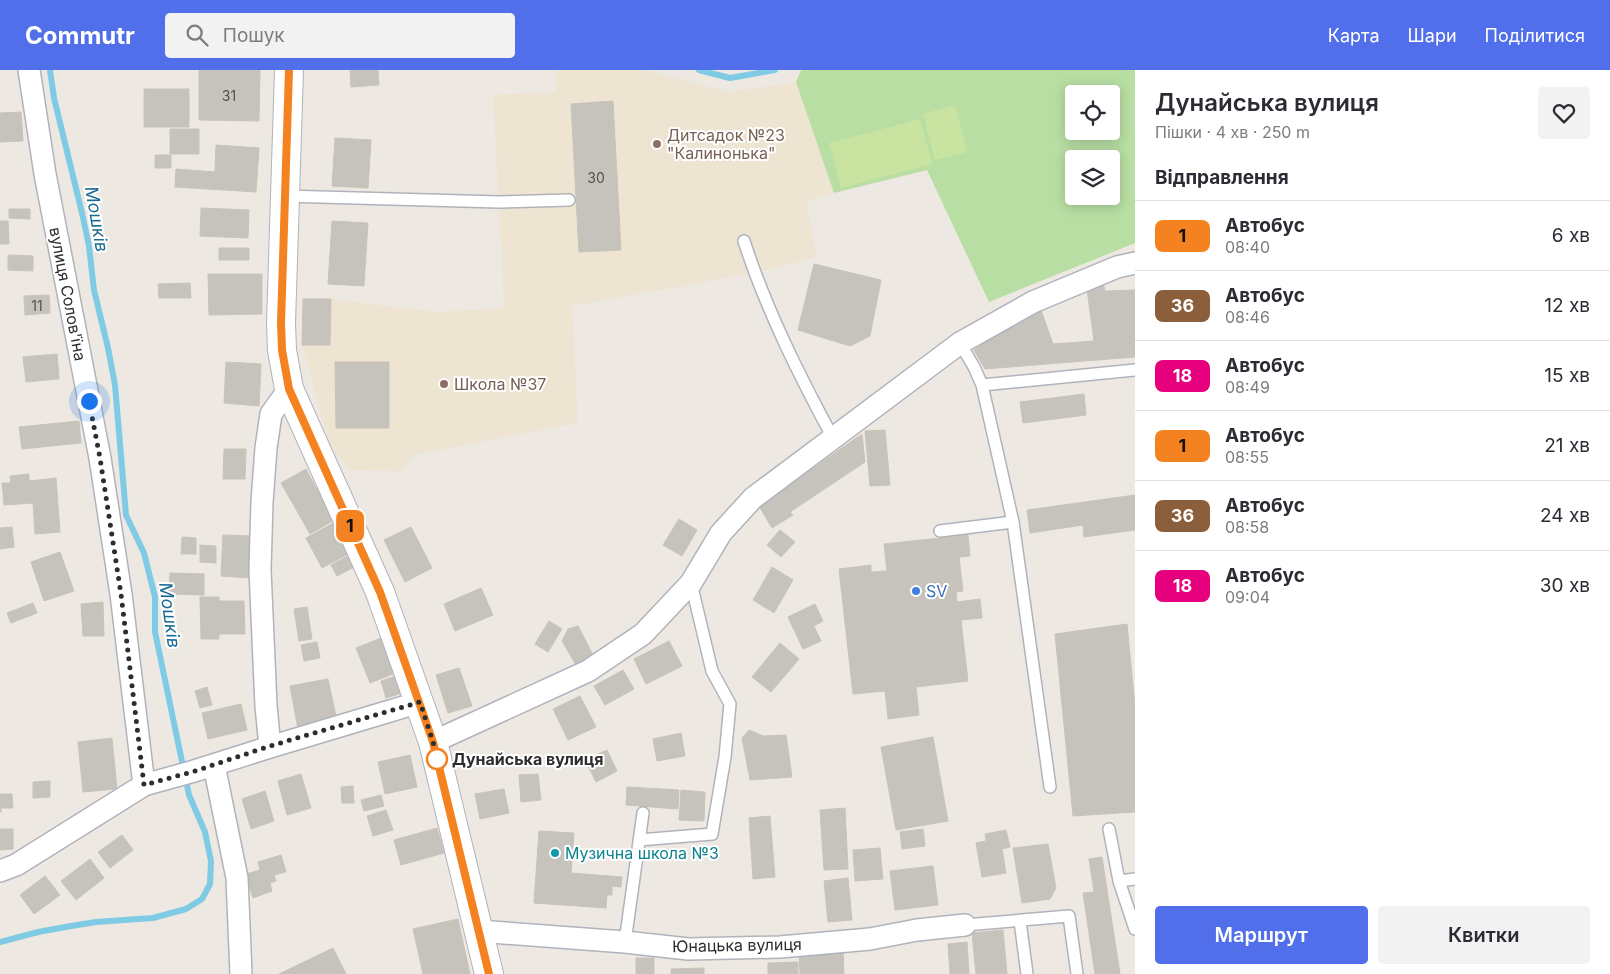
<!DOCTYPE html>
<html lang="uk">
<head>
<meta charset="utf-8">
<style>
  body { margin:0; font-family:Inter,sans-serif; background:#f2f2f3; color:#2b2b33; height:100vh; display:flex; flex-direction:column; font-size:19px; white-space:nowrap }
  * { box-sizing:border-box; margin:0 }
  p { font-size:16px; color:#7c7c81 }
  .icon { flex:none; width:28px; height:28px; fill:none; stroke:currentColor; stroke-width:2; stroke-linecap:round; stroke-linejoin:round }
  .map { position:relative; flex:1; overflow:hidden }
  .side { display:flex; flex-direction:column; background:#fff; width:475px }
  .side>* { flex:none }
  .badge { padding:0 10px; border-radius:8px; font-size:18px; line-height:32px }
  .tools { position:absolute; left:1065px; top:15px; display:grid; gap:10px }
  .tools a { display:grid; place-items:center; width:55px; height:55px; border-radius:5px; background:#fff; box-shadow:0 2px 12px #0003; font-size:25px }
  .you { position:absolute; width:25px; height:25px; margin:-12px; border:4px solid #fff; border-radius:50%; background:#1a73e8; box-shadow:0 0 0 8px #1a73e833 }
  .map>.badge { position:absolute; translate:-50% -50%; box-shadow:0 0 0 2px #fff }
  h2 { padding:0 20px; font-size:19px; line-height:45px }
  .round { display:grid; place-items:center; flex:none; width:52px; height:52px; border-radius:5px; background:#f2f2f3 }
  .headline { display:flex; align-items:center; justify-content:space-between; height:85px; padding:0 20px }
  h1 { font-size:24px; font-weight:600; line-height:38px }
  .primary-button { display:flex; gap:10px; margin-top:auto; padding:10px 20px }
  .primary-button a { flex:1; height:58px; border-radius:5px; background:#516fea; color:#fff; font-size:20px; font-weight:600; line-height:58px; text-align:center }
  .primary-button a+a { background:#f2f2f3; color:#2b2b33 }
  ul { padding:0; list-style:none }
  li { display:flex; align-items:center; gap:15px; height:70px; padding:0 20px; border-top:1px solid #e1e1e2 }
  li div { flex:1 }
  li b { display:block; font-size:19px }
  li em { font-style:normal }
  li .badge { min-width:55px; font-weight:700; text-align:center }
  header { display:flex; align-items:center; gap:30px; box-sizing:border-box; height:70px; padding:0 25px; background:#516fea; color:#fff }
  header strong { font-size:24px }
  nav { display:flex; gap:28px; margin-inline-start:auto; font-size:18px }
  .search { width:350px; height:45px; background:#f2f2f3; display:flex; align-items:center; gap:12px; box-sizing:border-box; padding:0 18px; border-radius:5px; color:#7c7c81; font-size:19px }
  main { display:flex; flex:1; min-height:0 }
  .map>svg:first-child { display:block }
  .education { fill:#ede4d2 }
  .green { fill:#b8dea3; fill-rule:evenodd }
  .pitch { fill:#c8e4a0 }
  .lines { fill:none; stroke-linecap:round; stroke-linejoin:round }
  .stream { stroke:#7fcae4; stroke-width:6 }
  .building { fill:#c6c2bc; stroke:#c9c3ba }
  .lane-casing { stroke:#b1b3bc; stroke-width:14 }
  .street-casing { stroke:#b1b3bc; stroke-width:24 }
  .secondary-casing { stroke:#b1b3bc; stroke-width:30 }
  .lane { stroke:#fff; stroke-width:11 }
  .street { stroke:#fff; stroke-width:21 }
  .secondary { stroke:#fff; stroke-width:28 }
  .line-casing { stroke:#fff; stroke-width:11 }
  .line { stroke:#f58220; stroke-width:8 }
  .walk { stroke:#2d2d2d; stroke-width:5; stroke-dasharray:0 9 }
  .education-dot { fill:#8d6e63; stroke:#fff; stroke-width:2 }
  .shop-dot { fill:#3f7fe0; stroke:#fff; stroke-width:2 }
  .stop-dot { fill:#fff; stroke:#f58220; stroke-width:2.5 }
  .culture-dot { fill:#0f9aa8; stroke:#fff; stroke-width:2 }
  .labels { text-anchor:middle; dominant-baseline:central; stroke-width:4; stroke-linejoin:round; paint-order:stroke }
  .number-label { font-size:14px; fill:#535251 }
  .education-label { font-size:16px; fill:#785e54; stroke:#fff; text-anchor:start }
  .street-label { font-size:16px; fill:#2d2d2d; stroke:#fff }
  .shop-label { font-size:16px; fill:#366cbe; stroke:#fff; text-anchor:start }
  .stop-label { font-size:16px; font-weight:bold; fill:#2d2d2d; stroke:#fff; text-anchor:start }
  .culture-label { font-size:16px; fill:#0d838f; stroke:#fff; text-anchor:start }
  .water-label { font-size:18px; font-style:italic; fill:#1a6b94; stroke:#fff }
</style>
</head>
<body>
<header>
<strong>Commutr</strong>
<div class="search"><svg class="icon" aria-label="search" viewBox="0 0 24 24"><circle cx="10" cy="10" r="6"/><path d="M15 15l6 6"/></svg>Пошук</div>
<nav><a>Карта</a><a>Шари</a><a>Поділитися</a></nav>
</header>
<main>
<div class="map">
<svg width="1135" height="904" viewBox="0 0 1135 904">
  <rect width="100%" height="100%" fill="#ede8e1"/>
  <path class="education" d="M556 0H645L730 22 796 12 834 123 807 131 816 187 764 201 572 236 578 353 413 385 403 401 350 400 329 374 302 275 303 229H331L436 242 504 238 499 132 493 25 556 22Z"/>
  <path class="green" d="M801 0H1135V173L989 232 927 100 834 123 796 12ZM1074 24H1111V61H1074ZM1074 89H1111V126H1074Z"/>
  <path class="pitch" d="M955 35 967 82 935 90 923 44Z
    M920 49 932 94 841 118 829 73Z"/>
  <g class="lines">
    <path class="stream" d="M699 0 730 8 775 0
      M0 872 38 862 71 856 96 852 153 848 186 839 202 829 210 814 211 791 205 762 189 725 155 562V527L144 483 126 445 115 315 108 278 94 220 89 176 82 143 54 28 50 0"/>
  </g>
  <path class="building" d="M199 0H260L259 51 199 50Z
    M350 0H378L379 15 351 17Z
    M144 19H189V57H144Z
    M613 31 621 180 579 182 571 34Z
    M21 42 23 71 0 72V43Z
    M170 59H199V84H170Z
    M335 68 371 70 368 118 332 116Z
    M216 75 259 78 256 122 175 117 176 99 215 102Z
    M155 85H171V98H155Z
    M201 138 249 140 248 168 200 166Z
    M9 139H30V149L9 148Z
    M0 151H8L9 174H0Z
    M332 151 368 153 364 216 328 214Z
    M219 178H249V190H219Z
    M8 185 33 186V201L8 200Z
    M814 194 881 210 870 266 850 276 798 260Z
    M208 204H262V244L209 245Z
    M1103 212 1105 221 1135 220V287L985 299 974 280 1006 257 1041 240 1053 274 1094 271 1087 219Z
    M190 213 191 228H159L158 214Z
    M49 225 50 243 25 245 24 226Z
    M303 229H331L330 275H302Z
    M57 284 59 309 26 312 23 287Z
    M226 292 261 294 259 336 224 333Z
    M335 292H389V358H336Z
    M1084 324 1086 345 1023 353 1020 332Z
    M79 351 81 373 22 379 19 357Z
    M885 360 890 415 870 416 865 361Z
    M862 364 865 392 790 442 793 445 772 458 759 436Z
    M224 379H246L245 409H223Z
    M306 399 321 427 297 441 281 413Z
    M29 404V411L56 408 60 462 35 464 33 433 4 435 2 413H11L10 406Z
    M1135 425V460L1084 467 1083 455 1030 463 1027 440Z
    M321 427 334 450 310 464 297 441Z
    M679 449 697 460 682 486 663 475Z
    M335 452 352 482 322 498 306 468Z
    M12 457 14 477 0 479V458Z
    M411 457 432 498 405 512 384 470Z
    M780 460 795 472 781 487 767 475Z
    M223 465 253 466 251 508 221 506Z
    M968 465 970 486 959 487 963 521 956 522 957 532 980 529 982 548 961 550 968 611 916 617 919 645 888 649 885 621 853 624 839 499 871 495V502L887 501 884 474Z
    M182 467 196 468V484H181Z
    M200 475 216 476V493L200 492Z
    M60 482 74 521 44 531 31 492Z
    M352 484 358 495 337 506 331 495Z
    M772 497 793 510 774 543 753 530Z
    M170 503 204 504V525L169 524Z
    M481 518 493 545 455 561 444 534Z
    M200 527H219V531H244L245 564H219V569H201Z
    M103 532 104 566H83L81 534Z
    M33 533 37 543 11 553 7 543Z
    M815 534 823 551 814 556 821 571 803 579 788 547Z
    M307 537 312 569 299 571 294 539Z
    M549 551 562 559 548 582 535 574Z
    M1127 554 1135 636V742L1073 746 1055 564Z
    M578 556 593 585 576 595 562 571 568 559Z
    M386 566 400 601 370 613 356 578Z
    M669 571 682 596 646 614 634 589Z
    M317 572 320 588 304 591 301 575Z
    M780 573 799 589 771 622 752 607Z
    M459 598 472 636 448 643 436 605Z
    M623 600 634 619 605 635 594 616Z
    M399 605 405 622 386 628 381 611Z
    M328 609 337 651 298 659 290 616Z
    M207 617 212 635 200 638 195 621Z
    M580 626 596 657 568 670 553 639Z
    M241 634 247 660 208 669 202 643Z
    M749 660 763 666 786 665 792 707 750 710 742 668Z
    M681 663 685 686 657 691 653 669Z
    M933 667 948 751 896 760 881 677Z
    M112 668 117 719 83 722 78 672Z
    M607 680 617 701 596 712 585 690Z
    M410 685 417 717 385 724 378 692Z
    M301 704 311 738 287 745 278 711Z
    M538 704 541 730 521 732 519 705Z
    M50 711V727L33 728V712Z
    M353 716 354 733H342L341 717Z
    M627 717 679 720 678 739 626 735Z
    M504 719 509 743 480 749 475 724Z
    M681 720 705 722 704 751 679 750Z
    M265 721 274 751 251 759 242 729Z
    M0 724H12L13 738H1V742H0Z
    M381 725 384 736 364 741 361 730Z
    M845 738 848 799 824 800 820 740Z
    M386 740 393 760 373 766 367 746Z
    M770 746 775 807 753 809 749 748Z
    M437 758 444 783 401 795 394 770Z
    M0 759H13V779L0 780Z
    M923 759 925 776 902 779 900 762Z
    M1006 760 1010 777 1002 779 1006 803 982 807 976 773 986 771 985 764Z
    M539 761 574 763 571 803 622 807 621 817 612 816V825H607L606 838 534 833Z
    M122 765 133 780 110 798 98 782Z
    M1048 774 1056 818 1050 829 1022 833 1013 778Z
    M880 778 883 809 855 811 853 780Z
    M281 785 286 802 274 805 276 811 270 813 272 821 253 828 246 804 260 800 258 792Z
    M1102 787 1120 904H1095L1083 823 1094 822 1089 789Z
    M90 789 104 808 76 830 61 811Z
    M933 796 938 835 895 840 890 801Z
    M45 806 60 825 34 844 20 825Z
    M848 808 852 850 828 852 824 811Z
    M458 849 470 904H423L413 859Z
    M1003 860 1007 904H976L972 863Z
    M967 872 969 904H950L948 874Z
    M333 878 346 904H279Z
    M843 881 844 904H800L799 884Z
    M636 888H654V904H636Z
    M798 892V904H768V893Z
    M704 898V904H671V899Z"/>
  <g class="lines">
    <g class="lane-casing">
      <path id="lane" d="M284 126 499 132 569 130
        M744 171C766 239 799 305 833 368
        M960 273 974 297 982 315
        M940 461 1013 452
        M1050 717 1013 452 982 315 1135 300
        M1109 759 1119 811 1135 859
        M639 770 712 764 725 687 730 634 712 601 691 513
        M1119 811 1135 809
        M1020 851 1027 904
        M965 855 1069 846 1077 904
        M625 872 643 743"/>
    </g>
    <g class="street-casing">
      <path id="street" d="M29 0 45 104 100 388 121 524 144 715
        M433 672 588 601 643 564 691 513 721 463 753 428 960 273 1033 232 1117 197 1135 193
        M270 677 266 636 260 500 262 432 266 378 271 344 289 319
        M214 695 237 808 241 904
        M0 801 16 795 144 715 191 702 270 677 420 632
        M478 861 625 872 688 879 780 877 870 869 917 860 965 855"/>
    </g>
    <g class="secondary-casing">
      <path id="secondary" d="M289 0 281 253 282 280 289 319 380 522 433 672 489 904"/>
    </g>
    <use href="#lane" class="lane"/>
    <use href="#street" class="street"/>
    <use href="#secondary" class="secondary"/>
  </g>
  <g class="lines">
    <g class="line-casing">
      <path id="line" d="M289 0 281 253 282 280 289 319 380 522 433 672 489 904"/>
    </g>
    <use href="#line" class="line"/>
    <path class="walk" d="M89 331 100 388 121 524 144 715 192 702 270 676 420 632 433 672 438 691 437 689"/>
  </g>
  <g class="education-dot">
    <circle cx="657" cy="74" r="5"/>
    <circle cx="444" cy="314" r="5"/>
  </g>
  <circle class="shop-dot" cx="916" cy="521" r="5"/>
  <circle class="stop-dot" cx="437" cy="689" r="10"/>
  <circle class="culture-dot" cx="555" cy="783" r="5"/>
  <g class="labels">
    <g class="number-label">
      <text x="229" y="25">31</text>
      <text x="596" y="107">30</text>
      <text x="37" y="235">11</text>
    </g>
    <g class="education-label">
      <text x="667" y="65">Дитсадок №23<tspan x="667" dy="18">"Калинонька"</tspan></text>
      <text x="454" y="314">Школа №37</text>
    </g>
    <g class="street-label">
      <text transform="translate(68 224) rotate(79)">вулиця Солов'їна</text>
      <text transform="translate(737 875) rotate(-1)">Юнацька вулиця</text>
    </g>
    <g class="shop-label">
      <text x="926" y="521">SV</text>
    </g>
    <g class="stop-label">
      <text x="452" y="689">Дунайська вулиця</text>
    </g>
    <g class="culture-label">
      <text x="565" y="783">Музична школа №3</text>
    </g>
    <g class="water-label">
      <text transform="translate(97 149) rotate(80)">Мошків</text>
      <text transform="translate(170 545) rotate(82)">Мошків</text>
    </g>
  </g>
</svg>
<div class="tools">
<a><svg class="icon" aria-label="locate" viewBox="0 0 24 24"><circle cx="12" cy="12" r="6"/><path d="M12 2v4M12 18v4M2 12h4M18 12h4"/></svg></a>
<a><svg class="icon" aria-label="layers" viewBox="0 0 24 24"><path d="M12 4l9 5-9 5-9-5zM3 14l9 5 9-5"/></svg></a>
</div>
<div class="you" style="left:89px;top:331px"></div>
<b class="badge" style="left:350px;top:456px;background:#f58220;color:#111">1</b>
</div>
<section class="side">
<div class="headline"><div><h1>Дунайська вулиця</h1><p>Пішки · 4 хв · 250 m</p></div><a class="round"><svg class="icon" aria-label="heart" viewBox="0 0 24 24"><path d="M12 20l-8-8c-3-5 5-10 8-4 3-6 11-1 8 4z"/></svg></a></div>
<h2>Відправлення</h2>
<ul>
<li><span class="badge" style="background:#f58220;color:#111">1</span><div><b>Автобус</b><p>08:40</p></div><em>6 хв</em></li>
<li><span class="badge" style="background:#8b5e3c;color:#fff">36</span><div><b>Автобус</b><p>08:46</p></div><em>12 хв</em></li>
<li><span class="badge" style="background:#e6007e;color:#fff">18</span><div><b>Автобус</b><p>08:49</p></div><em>15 хв</em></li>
<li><span class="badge" style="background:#f58220;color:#111">1</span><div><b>Автобус</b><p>08:55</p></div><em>21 хв</em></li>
<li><span class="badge" style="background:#8b5e3c;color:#fff">36</span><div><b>Автобус</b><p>08:58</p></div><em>24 хв</em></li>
<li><span class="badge" style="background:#e6007e;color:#fff">18</span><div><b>Автобус</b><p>09:04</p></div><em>30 хв</em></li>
</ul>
<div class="primary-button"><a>Маршрут</a><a>Квитки</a></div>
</section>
</main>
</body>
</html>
